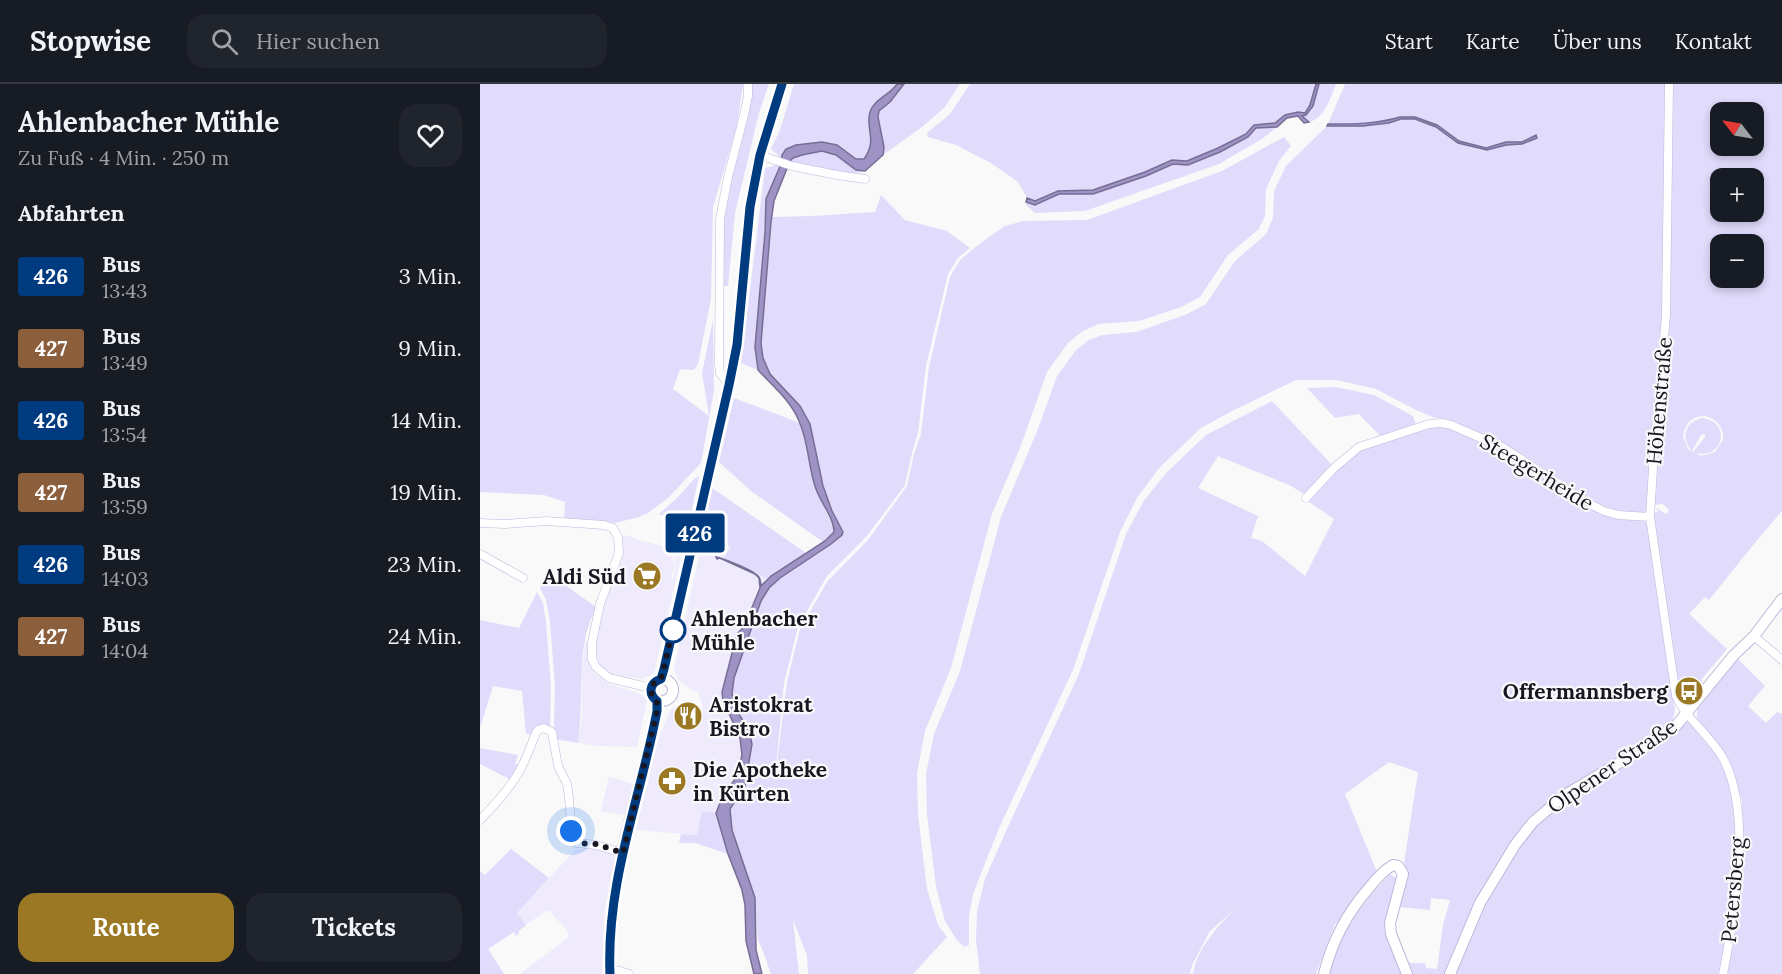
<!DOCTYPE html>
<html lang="de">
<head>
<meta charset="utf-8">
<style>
  body { margin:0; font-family:Lora,serif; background:#20242c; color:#f1f3f6; height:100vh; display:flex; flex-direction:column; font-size:22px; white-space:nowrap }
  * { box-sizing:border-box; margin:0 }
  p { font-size:20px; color:#9ea1a6 }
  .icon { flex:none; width:33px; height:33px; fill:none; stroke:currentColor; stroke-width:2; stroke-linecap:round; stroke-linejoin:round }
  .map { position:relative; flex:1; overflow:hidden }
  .side { display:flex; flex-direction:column; background:#171b24; width:480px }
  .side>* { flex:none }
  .badge { padding:0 12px; border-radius:4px; font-size:21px; line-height:39px }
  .needle { width:39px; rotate:301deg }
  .controls { position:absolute; left:1230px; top:18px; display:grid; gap:12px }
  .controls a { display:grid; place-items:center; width:54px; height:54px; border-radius:12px; background:#171b24; box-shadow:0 3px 9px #0003; font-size:30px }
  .you { position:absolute; width:30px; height:30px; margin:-15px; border:4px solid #fff; border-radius:50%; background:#1a73e8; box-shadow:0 0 0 9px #1a73e833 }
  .map>.badge { position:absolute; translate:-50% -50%; box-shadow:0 0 0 3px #fff }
  h2 { padding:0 18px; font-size:22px; line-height:54px }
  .round { display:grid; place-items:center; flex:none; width:63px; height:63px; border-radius:18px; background:#20242c }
  .headline { display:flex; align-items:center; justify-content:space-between; height:102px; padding:0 18px }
  h1 { font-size:28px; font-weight:700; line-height:45px }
  .primary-button { display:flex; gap:12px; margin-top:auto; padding:12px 18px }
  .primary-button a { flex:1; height:69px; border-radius:18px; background:#9b7823; color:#fff; font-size:24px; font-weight:700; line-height:69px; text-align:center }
  .primary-button a+a { background:#20242c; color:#f1f3f6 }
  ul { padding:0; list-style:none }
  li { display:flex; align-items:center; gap:18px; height:72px; padding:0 18px }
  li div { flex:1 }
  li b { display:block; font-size:22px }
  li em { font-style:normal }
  li .badge { min-width:66px; font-weight:700; text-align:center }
  header { display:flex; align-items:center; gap:36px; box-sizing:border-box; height:84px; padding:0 30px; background:#171b24; border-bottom:2px solid #363941 }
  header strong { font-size:28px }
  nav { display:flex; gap:33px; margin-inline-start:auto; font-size:21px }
  .search { width:420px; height:54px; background:#20242c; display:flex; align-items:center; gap:15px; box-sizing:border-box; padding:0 21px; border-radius:18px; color:#9ea1a6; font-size:22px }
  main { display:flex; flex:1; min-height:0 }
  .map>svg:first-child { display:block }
  .built { fill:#efebfd }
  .green { fill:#e1dbfc; fill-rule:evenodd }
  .water { fill:#9f93c6; stroke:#776e95; stroke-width:1.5 }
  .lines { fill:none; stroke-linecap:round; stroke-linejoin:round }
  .street-casing { stroke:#bfb7da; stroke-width:9 }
  .secondary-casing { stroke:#bfb7da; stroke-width:12 }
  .street { stroke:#fff; stroke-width:8 }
  .secondary { stroke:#fff; stroke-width:10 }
  .line-casing { stroke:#fff; stroke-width:14 }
  .line { stroke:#003b80; stroke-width:9 }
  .walk { stroke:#191622; stroke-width:6; stroke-dasharray:0 10.8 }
  .stop-dot { fill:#fff; stroke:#003b80; stroke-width:3 }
  .labels { text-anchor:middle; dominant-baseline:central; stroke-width:4.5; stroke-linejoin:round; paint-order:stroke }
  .street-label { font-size:21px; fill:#191622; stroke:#f9f9f9 }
  .poi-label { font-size:21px; font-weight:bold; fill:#191622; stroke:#f9f9f9; text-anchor:end }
  .stop-label { font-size:21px; font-weight:bold; fill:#191622; stroke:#f9f9f9; text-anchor:start }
</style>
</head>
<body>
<header>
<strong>Stopwise</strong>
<div class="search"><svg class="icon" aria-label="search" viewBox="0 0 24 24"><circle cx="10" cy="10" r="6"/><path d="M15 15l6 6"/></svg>Hier suchen</div>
<nav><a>Start</a><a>Karte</a><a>Über uns</a><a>Kontakt</a></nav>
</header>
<main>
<section class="side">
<div class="headline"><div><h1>Ahlenbacher Mühle</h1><p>Zu Fuß · 4 Min. · 250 m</p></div><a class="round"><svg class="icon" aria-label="heart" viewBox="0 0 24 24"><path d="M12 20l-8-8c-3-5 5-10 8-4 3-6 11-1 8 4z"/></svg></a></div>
<h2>Abfahrten</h2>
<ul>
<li><span class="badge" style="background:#003b80;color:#fff">426</span><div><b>Bus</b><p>13:43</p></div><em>3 Min.</em></li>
<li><span class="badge" style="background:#8b5e3c;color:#fff">427</span><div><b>Bus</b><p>13:49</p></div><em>9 Min.</em></li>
<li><span class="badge" style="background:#003b80;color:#fff">426</span><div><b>Bus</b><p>13:54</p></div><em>14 Min.</em></li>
<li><span class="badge" style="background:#8b5e3c;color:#fff">427</span><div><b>Bus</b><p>13:59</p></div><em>19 Min.</em></li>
<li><span class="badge" style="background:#003b80;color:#fff">426</span><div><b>Bus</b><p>14:03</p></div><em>23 Min.</em></li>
<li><span class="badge" style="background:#8b5e3c;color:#fff">427</span><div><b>Bus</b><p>14:04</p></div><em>24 Min.</em></li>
</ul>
<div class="primary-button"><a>Route</a><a>Tickets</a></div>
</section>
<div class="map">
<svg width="1302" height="890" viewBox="0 0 1302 890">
  <rect width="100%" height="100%" fill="#f9f9f9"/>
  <path class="built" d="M225 444 252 463 245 474 288 495 281 502 280 494V504L264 543 257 550 242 608 243 616 260 654 262 671 259 685 242 714 236 729 222 727 217 751 156 746 176 657 182 647 190 626 194 623 204 620 223 626 221 615 218 609 204 601V600L200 598 195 589 194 586Z
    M147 451 161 457 180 461 189 467 193 474 195 482 191 492 193 496 196 482 195 474 190 466 181 460 201 473 174 589 171 592 165 593 164 595 141 593 126 588 118 580 115 563 122 525 140 479 143 467 141 454Z
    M105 558H107L110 582 115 590 129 600 161 610 167 616 157 663 118 662 98 659 102 634V590Z
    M129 692 152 700 145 731 121 727Z
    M115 763 130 769 135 774 125 824 122 890H40L89 853 86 845 69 827H66L46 841 37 829 95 766Z"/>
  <path class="green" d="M0 0H263L257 42 233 123 231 215 218 280 214 286 200 285 193 305 229 332 222 289 233 236 234 306 221 379 188 414 168 429 159 433 135 439 110 436H84L85 418 64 411 0 408Z
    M271 0H289L279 29 255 129 248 202H243V135L248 105 269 29Z
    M314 0H417C410 11 394 15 390 28 385 46 398 56 384 75H376L357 61 302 71V75L291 65 300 46Z
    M424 0H480L464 24 442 43 403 71C406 56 395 42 399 27Z
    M490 0H836L830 21 825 29 818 28 805 31 795 39 774 41 766 50 738 64 707 77 692 76 665 88 613 106 578 107 555 117 547 114 538 98 511 79 476 61 448 53 447 49 470 30Z
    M839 0H856C851 13 844 35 829 38L821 31 833 22Z
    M865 0H1187L1183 230 1168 425 1164 430 1137 427 1121 422 1049 375 1010 354 967 335 955 334 936 326 896 305 857 296H816L752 327 721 344 680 383 657 414 640 448 593 586 519 744 493 810 489 832V861L484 863 476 855 465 837 456 803 447 731 446 690 454 650 480 587 521 433 558 345 577 292 596 266 609 256 622 251 656 248 705 231 726 220 755 177 786 150 793 134 794 107 806 82 847 42H883L909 39 921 35H935L956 43 978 59 1007 66 1026 61 1042 60 1056 52 1042 58H1026L1006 64 979 57 957 41 935 33H920L908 36 883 40H848Z
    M1193 0H1302V427L1278 455 1229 516 1225 513 1209 530 1247 565 1221 596 1223 597 1203 613 1200 612 1173 432 1174 429 1178 428 1176 424 1186 430 1189 426 1183 420 1174 421 1176 363 1190 231ZM1240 28H1274V62H1240ZM1240 94H1274V128H1240ZM1240 160H1274V194H1240ZM1225 332C1238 335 1244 344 1243 356L1235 368 1221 372 1208 365 1203 352C1205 339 1212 332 1225 332Z
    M797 43 782 55 739 80 605 127 555 129 546 121V118L556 121 579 110H613L666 92 693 80 708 81 740 68 768 53 776 44Z
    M804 53 811 62 799 77 786 105 785 132 779 145 748 171 720 213 701 223 659 237 619 240 603 247 588 259 567 288 540 364 512 430 471 584 445 647 437 689 438 731 447 805 458 841 467 853 433 890H328L327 871 313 836 319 890H291L283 867 278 856 275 814 252 746 250 725 265 702 269 647 256 625 252 610 254 594 281 517 289 504 300 494 351 460 362 451 363 448 352 427 343 402 330 340 320 322 290 290 283 274 281 259 292 133 333 132 395 128 401 111 425 136 467 147 490 164 478 174 468 190 446 282 438 349 432 369 425 401 387 452 347 492 318 543 304 599 294 703 307 598 320 545 347 498 388 456 427 402 434 370 441 350 449 283 470 193 480 176 502 158 525 142 543 137 607 136 742 87Z
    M342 67 356 71 376 86 385 87C361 95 333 83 309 77 317 69 331 69 342 67Z
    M296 81 300 82 286 115 276 280 278 286 261 279 285 84Z
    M856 303 894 311 933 332 936 342 901 353 879 330 855 334 827 304Z
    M254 314 320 339 327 362 336 406 354 444C354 452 349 454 343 458L271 407 239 378Z
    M792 317 853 382 826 411 809 401 738 372 718 404 778 432 771 454 782 457 825 492 854 435 829 418V416L868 375 881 365 956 341 966 342 1022 366 1109 421 1164 436 1167 439 1168 445 1195 625 1192 640 1038 748 1010 792 995 819 965 890H931L926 879H945L946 884 957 885 963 841 970 816 951 814 950 826 919 823 928 790 924 779 938 688 909 678 865 710 897 788 864 831 862 830 860 838 855 840 836 890H713C717 864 738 842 756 824L730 847 712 881 710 890H500L496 856 497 827 505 795 526 747 599 590 646 450 663 418 686 389 726 351Z
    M1222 334C1253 337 1243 379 1213 368L1225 353V350L1221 351 1212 367C1200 354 1205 338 1222 334Z
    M219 392 208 444 179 430 198 413 215 394Z
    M232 404 326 469 288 495 244 474 251 463 225 444Z
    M66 493 75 494 116 523C112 533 107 544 105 555 99 589 103 624 98 659L75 655 74 640 75 601 70 537 66 516 60 504Z
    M57 508 63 519 66 538 71 602 70 644 53 651 46 650 42 607 13 602 0 644V536L39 544Z
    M1256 573 1285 602 1268 622 1286 639 1297 628 1302 630V890H1247L1260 811 1263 771 1262 716 1249 680 1236 658 1217 634V624Z
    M1209 636C1222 651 1236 666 1244 684 1268 736 1251 835 1239 890H976L1001 827 1020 792 1045 755 1057 741 1085 717 1198 648Z
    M0 664 38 671 35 680 40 681 31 696 0 680Z
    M222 727 236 729 248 770 215 759H199L201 750 217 751Z
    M31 765 69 794 37 829 46 841 39 847V849L36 852 34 848 8 865 24 890H0V787L5 791Z
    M910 790 918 795 906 852 922 890H849C861 845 880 823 910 790Z"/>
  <path class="water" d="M417 0H424L410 18 399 27 398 33 404 63 403 71 385 87 376 86 356 71 342 67 322 71 313 74 310 77 294 117 291 138 281 259 283 274 290 290 320 322 330 340 343 402 352 427 363 448 362 451 351 460 300 494 289 504 281 517 254 594 252 610 256 625 269 647 272 660 265 702 250 725 252 746 275 814 276 866 282 890H274L266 857 265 821 262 806 248 770 236 729 242 714 257 692 262 671 260 654 243 616 242 608 257 550 264 543 280 504 279 494 275 490 242 475 239 474 237 475 236 473C243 474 274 487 278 492 280 493 281 500 281 502L291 492 345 457 354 448C354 434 341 419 336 405 328 383 329 359 319 337 311 317 292 301 278 286L275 263 285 148 286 115 301 80 302 71 306 65 316 61 342 58 357 61 376 75H384C398 56 385 45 390 28 394 15 410 11 417 0Z
    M836 0H839L833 22 826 31 822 32 829 38 824 39 818 32 807 34 797 43 776 44 768 53 740 68 708 81 693 80 666 92 613 110H579L555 121 546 118 547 114 555 117 578 107 613 106 665 88 692 76 707 77 738 64 766 50 774 41 795 39 805 31 818 28 825 29 830 21Z
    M920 33H935L957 41 979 57 1006 64 1026 58H1042L1056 51 1057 54 1042 60 1026 61 1007 66 978 59 956 43 935 35H921L909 39 883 42H847L848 40C873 40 897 40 920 33Z"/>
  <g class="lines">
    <g class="street-casing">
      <path id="street" d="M1189 0 1186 230 1180 308 1175 352 1170 433 1196 612C1206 635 1230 651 1243 674 1273 731 1255 829 1243 890
        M280 71 312 82 357 91 385 95
        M249 301 240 289 239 280 240 135 248 93 264 31 268 12V0
        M826 414 854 384 879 363 949 340 961 339 971 341 1024 364 1110 420 1124 427 1138 431 1170 433
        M0 439 25 440 66 437 124 441 133 444 138 453 139 469 120 520 112 559V575L116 583 129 594 171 604
        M0 470 43 494
        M1274 552 1302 576
        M0 736C15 720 31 704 41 684 47 673 51 661 56 649L58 646 64 644 72 648 78 682 87 700 89 714 92 753 94 757 97 759 116 761 143 769
        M129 887H140L149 890"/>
    </g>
    <g class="secondary-casing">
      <path id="secondary" d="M171 606a11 11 0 1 1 22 0a11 11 0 1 1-22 0Z
        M181 595 249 301 257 261 270 123 280 71 302 0
        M130 890C125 806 154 724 174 644L177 617
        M844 890C852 857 867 829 889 804 896 795 904 786 913 781L918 782 923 790 910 839 911 850 927 890
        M970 890 1000 819 1035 761 1053 738 1085 711 1176 657 1195 643 1253 572 1274 552 1302 515"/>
    </g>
    <use href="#street" class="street"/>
    <use href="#secondary" class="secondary"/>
  </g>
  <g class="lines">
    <g class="line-casing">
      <path id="line" d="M130 890C126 798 160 716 177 627V617C168 610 169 599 181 595L184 585 249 301 257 261 270 123 280 71 302 0"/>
    </g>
    <use href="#line" class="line"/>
    <path class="walk" d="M91 747 92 753 97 759 116 760 143 769 177 627V617C168 610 169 599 181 595L193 546"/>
  </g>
  <defs>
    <g id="supermarket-disc" transform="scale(1.5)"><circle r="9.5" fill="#9b7823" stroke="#f9f9f9"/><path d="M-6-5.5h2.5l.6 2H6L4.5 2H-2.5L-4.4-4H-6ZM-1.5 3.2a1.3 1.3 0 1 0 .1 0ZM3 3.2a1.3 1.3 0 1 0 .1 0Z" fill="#fff"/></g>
    <g id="bus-disc" transform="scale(1.5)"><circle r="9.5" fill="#9b7823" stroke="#f9f9f9"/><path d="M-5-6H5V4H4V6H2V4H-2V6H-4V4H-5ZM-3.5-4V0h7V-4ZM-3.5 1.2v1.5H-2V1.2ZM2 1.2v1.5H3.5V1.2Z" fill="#fff"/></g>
    <g id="restaurant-disc" transform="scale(1.5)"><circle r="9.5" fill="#9b7823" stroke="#f9f9f9"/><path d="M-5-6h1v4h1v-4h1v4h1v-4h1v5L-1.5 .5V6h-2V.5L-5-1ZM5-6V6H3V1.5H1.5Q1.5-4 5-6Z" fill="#fff"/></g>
    <g id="pharmacy-disc" transform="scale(1.5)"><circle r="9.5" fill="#9b7823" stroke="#f9f9f9"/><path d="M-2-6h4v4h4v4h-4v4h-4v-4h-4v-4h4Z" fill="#fff"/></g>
  </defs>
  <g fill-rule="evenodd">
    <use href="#supermarket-disc" x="167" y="492"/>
    <use href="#bus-disc" x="1209" y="607"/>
    <use href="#restaurant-disc" x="208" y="632"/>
    <use href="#pharmacy-disc" x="192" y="697"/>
  </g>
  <circle class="stop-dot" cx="193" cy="546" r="12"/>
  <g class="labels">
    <g class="street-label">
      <text transform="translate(1179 317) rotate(-85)">Höhenstraße</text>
      <text transform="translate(1057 388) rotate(31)">Steegerheide</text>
      <text transform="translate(1132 682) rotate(-34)">Olpener Straße</text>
      <text transform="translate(1253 806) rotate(-85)">Petersberg</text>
    </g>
    <g class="poi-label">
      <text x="146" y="492">Aldi Süd</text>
      <text x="1188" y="607">Offermannsberg</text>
      <text x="229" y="620" text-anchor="start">Aristokrat<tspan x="229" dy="24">Bistro</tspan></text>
      <text x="213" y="685" text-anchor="start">Die Apotheke<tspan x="213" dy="24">in Kürten</tspan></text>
    </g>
    <g class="stop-label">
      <text x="211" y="534">Ahlenbacher<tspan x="211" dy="24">Mühle</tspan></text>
    </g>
  </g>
</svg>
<div class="controls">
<a><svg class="needle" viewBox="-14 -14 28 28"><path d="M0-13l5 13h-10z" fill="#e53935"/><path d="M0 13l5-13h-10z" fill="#9ea1a6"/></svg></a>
<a>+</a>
<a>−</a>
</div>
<div class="you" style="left:91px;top:747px"></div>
<b class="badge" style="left:215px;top:449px;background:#003b80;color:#fff">426</b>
</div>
</main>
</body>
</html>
